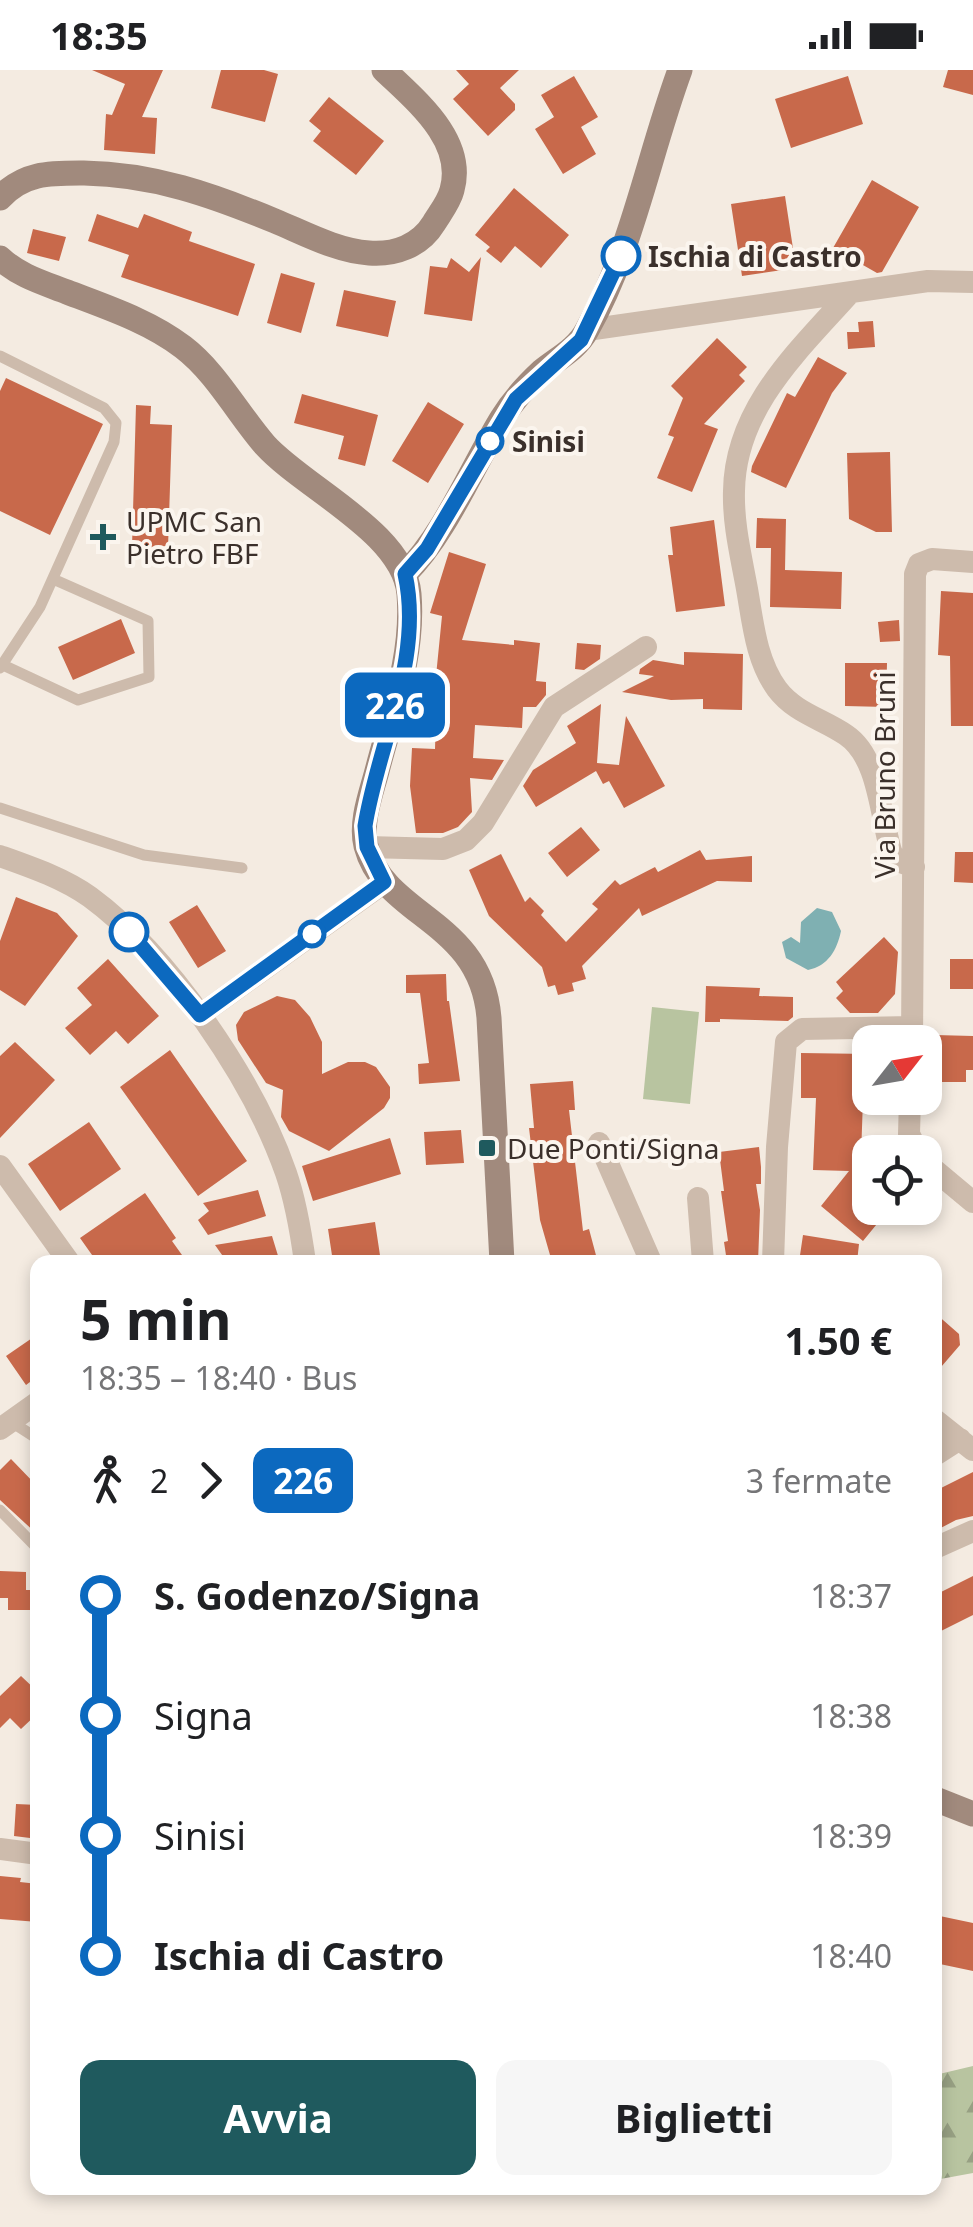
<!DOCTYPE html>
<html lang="it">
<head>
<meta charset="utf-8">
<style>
  body { margin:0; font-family:"Noto Sans",sans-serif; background:#f6f6f6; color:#202124; height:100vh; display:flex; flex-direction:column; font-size:38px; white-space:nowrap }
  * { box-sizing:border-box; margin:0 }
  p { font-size:32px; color:#757577 }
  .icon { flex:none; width:55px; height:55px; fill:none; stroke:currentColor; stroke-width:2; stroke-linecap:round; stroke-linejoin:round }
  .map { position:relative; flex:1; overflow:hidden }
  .details { position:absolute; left:30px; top:1185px; width:912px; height:940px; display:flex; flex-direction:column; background:#fff; border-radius:20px; box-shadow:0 5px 15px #0003 }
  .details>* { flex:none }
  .badge { padding:0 20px; border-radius:15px; font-size:35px; line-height:65px }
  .needle { width:65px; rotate:59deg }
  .tools { position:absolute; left:852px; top:955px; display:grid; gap:20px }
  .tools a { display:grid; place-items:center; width:90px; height:90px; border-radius:20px; background:#fff; box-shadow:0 5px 15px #0003; font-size:50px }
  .map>.badge { position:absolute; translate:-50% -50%; box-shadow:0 0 0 5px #fff }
  .legs { display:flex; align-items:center; gap:15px; height:110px; padding:0 50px; font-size:32px }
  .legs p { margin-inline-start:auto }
  .head { display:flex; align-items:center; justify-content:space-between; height:170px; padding:0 50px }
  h1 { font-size:55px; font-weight:700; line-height:75px }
  .cta { display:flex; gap:20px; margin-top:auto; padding:20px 50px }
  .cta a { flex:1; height:115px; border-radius:20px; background:#1f5a5e; color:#fff; font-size:40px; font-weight:700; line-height:115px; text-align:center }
  .cta a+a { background:#f6f6f6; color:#202124 }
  ul { padding:0 50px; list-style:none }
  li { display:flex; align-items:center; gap:35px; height:120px; font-size:38px }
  li i { display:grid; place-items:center; width:15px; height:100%; margin:0 12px; background:currentColor }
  li i::after { content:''; width:25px; height:25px; margin:-12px; border:8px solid; border-radius:50%; background:#fff }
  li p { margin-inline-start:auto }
  li:first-child i { background:linear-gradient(#0000 50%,currentColor 0) }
  li:last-child i { background:linear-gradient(currentColor 50%,#0000 0) }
  .status { display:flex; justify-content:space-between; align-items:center; height:70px; padding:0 50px; background:#fff; direction:ltr }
  .status svg { height:28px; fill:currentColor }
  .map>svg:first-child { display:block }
  .forest { fill:url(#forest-firs) }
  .park { fill:#b8c4a0 }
  .water { fill:#7fb0b2 }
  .building { fill:#c8694b }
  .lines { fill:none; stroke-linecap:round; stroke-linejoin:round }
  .lane { stroke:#cdbbac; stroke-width:11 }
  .street { stroke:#cdbbac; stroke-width:22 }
  .secondary { stroke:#a18a7d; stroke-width:25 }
  .line-1-casing { stroke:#fff; stroke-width:22 }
  .line-1 { stroke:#0c69bf; stroke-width:15 }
  .stop-1-dot { fill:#fff; stroke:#0c69bf; stroke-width:5 }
  .poi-dot { fill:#1f5a5e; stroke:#fbf5ee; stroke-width:4 }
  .labels { text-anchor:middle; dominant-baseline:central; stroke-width:8; stroke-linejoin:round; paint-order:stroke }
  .stop-label { font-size:28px; font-weight:bold; fill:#3b302b; stroke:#fbf5ee; text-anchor:start }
  .poi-label { font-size:28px; fill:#3b302b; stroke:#fbf5ee; text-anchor:start }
  .street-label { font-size:28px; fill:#3b302b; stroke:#fbf5ee }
</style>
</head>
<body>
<div class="status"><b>18:35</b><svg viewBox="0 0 49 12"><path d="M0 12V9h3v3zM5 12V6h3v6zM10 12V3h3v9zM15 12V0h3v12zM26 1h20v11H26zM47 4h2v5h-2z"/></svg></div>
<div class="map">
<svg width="973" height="2157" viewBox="0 0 973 2157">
  <defs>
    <pattern id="forest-firs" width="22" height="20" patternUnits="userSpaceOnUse" patternTransform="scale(2.5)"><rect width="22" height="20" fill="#b8c4a0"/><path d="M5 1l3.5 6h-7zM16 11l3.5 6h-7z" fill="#97a083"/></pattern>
  </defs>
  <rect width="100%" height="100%" fill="#f4ebe1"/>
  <path class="forest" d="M973 1996V2103L935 2110V2005Z"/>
  <path class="park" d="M652 937 699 942 690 1034 643 1029Z"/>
  <path class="water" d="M817 838 832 842 841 861C837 880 828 896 808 900L786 888 782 872 791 867 800 873 801 852Z"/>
  <path class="building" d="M92 0H163L142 47 157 48 155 84 104 80 106 44 112 45 125 14Z
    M221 0H264L278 4 265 52 211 38Z
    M456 0H519L500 18 515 34V40L488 66 453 29 469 14Z
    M948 0H973V25L943 17Z
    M574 6 598 47 581 57 596 84 563 104 535 59 554 47 541 25Z
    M848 6 863 54 791 78 775 29Z
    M329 27 384 71 356 105 313 71 321 61 309 51Z
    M872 110 919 137 882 202 877 203 833 178Z
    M514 118 569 165 541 198 515 176 501 193 486 181 490 177 475 165Z
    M785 126 796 198 742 206 731 134Z
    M97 144 138 158 144 144 192 162 189 171 255 194 238 246 121 207 129 185 88 171Z
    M33 159 66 167 59 191 27 183Z
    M481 187 472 251 424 244 430 196 447 198 451 188 469 202Z
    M281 203 315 213 301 263 267 253Z
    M344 220 396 231 388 267 336 256Z
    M873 251 875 277 848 279 847 262H859L858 252Z
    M717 268 747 297 739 305 745 311 704 354 718 359 692 422 657 408 674 367 668 365 683 328 671 316Z
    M818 287 847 303 832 323 786 418 751 402 752 396 787 323 795 327Z
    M6 308 103 354 50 465 0 441V321Z
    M302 324 378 345 365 396 338 389 344 366 294 353Z
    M428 332 464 354 428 413 392 391Z
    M136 335 151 336 150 354 172 355 168 478 132 477Z
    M890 382 892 462H876L849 449 847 383Z
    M757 448 786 449 785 500 842 502 841 539 770 537 771 478H756Z
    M714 450 725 536 676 542 668 485H673L670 457Z
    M449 482 486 494 462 570 514 575V570L540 573 536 611 546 612V625L536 637H523L522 658 475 655 473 688 504 690 492 710 470 708 472 742 458 757 443 763H416L410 716 412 678 435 679 436 645H444L446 607 436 606 442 546 430 543Z
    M941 521 973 523V656H951L950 586 938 585Z
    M121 549 135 583 73 610 58 577Z
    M899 550 900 571 880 572 878 552Z
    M577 573 601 575 600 589 584 600 575 599Z
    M684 582 743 584 742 640 703 639V629L671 630 622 622 654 606 639 604 640 599 653 590 684 595Z
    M845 593H887L886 637 845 636Z
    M601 634 597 693 619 695 626 646 665 716 624 738 609 711 603 714 596 701 536 737 523 716 533 700 576 673 567 656Z
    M581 757 600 780 567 807 548 783Z
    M700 780 706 790 752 786V812L717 811 642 846 639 838 582 896 586 909 572 913 574 921 558 925 555 915 548 917 542 897 489 846 469 800 501 784 525 832 530 827 544 841 541 845 566 872 598 839 592 834 615 810 620 815 655 797 658 802Z
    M955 782H973V813L954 812Z
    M16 827 57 843 78 866 25 936 0 920V871Z
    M197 835 226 881 198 898 169 852Z
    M884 867 898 882 895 924 878 943H850L836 928 843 921 836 912Z
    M108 889 159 946 128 974 116 961 90 985 65 958 92 935 77 918Z
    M950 889H973V919H950Z
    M446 904 447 931H449L460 1011 419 1014 418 994 429 993 420 923H406V905Z
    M706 916 760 918 759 926 793 927V947L788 951 720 949V952H705Z
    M277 926 295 930 310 947 322 972V1004L348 992H365L376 997 390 1017V1028L384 1038 329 1081 289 1061 281 1047 283 1020 266 1013 238 970 236 955 244 942Z
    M935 965 973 966V1000H966V1012H935Z
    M15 972 55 1010 0 1068V986Z
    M170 980 247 1091 198 1126 120 1017Z
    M801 983 870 984V1029H863L860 1115 870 1103V1138H890L863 1171 821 1136 849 1101 813 1100 816 1028H801Z
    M573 1011 575 1040H569L583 1161 589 1159 597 1189 552 1192 540 1150 529 1058H534L530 1014Z
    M89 1052 121 1099 60 1141 28 1094Z
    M461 1060 464 1093 426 1095 424 1062Z
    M390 1068 401 1104 313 1131 302 1096Z
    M759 1077 761 1097V1114H756L760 1140 758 1192H727L724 1172 728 1171 721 1121H724L719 1082Z
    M258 1120 266 1146 208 1165 198 1150 209 1141 203 1133Z
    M145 1123 176 1168 172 1171 187 1192H97L80 1168Z
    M375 1152 381 1192H333L328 1159Z
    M803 1165 859 1174 857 1192H799Z
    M272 1166 279 1189 268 1192H227L215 1175Z
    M935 1243 959 1264 960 1275 935 1304Z
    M38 1264V1306L26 1315 6 1286Z
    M11 1389 38 1417V1465L0 1430V1400Z
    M973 1402V1446L956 1450 935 1461V1421Z
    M0 1501 26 1502V1520H38V1540H8V1528H0Z
    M973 1506V1545L935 1564V1525Z
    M21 1606 38 1622V1643L21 1659 10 1648 0 1658V1626Z
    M16 1734 38 1735V1769L14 1766Z
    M0 1806 21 1808 20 1812 38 1814V1852L0 1849Z
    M935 1845 973 1853V1901L935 1893Z"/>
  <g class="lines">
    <path class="lane" d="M0 286 104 338 116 353 114 372 40 537 0 598
      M3 595 78 630 149 607 148 551 53 509
      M0 738 144 785 242 798
      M10 1351 38 1369
      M0 1440 38 1479"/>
    <path class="street" d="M850 223C799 280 735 338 734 421 733 454 741 486 747 519 753 553 756 590 777 619 795 643 823 649 846 665 880 688 880 748 892 784L900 792 914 797
      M587 260 928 211 973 212
      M367 777 443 779 466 770 483 753 554 637 646 577
      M0 786C31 797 63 808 90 827 169 885 254 1011 286 1103 296 1132 301 1163 305 1192
      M200 945 385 812
      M912 972 915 504 919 494 932 489 973 492
      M910 1028 909 1064 918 1082
      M599 1073 651 1192
      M925 1092 973 1132
      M0 1096 69 1192
      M698 1128 703 1192
      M773 1192 777 1077 786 972 802 959 912 957
      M935 1350 973 1380
      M0 1359 38 1332
      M935 1385 960 1369
      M935 1478 973 1461
      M0 1779 38 1784"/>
    <path class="secondary" d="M0 128C24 102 51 103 84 103 153 104 212 125 275 151 304 163 337 181 369 183 395 185 420 176 434 153 440 143 449 132 452 120 466 70 415 30 384 0
      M0 188C19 206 44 213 67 222 106 237 149 251 183 277 216 302 238 344 265 375 304 418 404 463 409 524 414 585 392 643 377 701 371 724 360 752 366 776 385 848 481 849 489 948L502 1192
      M405 504C446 463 472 397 502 348 513 330 527 315 542 301 558 288 577 279 587 260 633 178 648 87 680 0
      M935 1729 973 1744"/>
  </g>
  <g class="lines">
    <g class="line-1-casing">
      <path id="line-1" d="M129 862 200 945 384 812 367 777 365 756C378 673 424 589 405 504L427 479 516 329 581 270 621 186"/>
    </g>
    <use href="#line-1" class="line-1"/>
  </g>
  <g class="stop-1-dot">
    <circle cx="621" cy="186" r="18"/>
    <circle cx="490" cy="371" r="12"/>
    <circle cx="129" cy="862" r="18"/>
    <circle cx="312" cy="864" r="12"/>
  </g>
  <g class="poi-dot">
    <path d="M98 452h10v10h10v10h-10v10h-10v-10h-10v-10h10z"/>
    <rect x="477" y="1068" width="20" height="20" rx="5"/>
  </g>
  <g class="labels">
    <g class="stop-label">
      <text x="648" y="186">Ischia di Castro</text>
      <text x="512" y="371">Sinisi</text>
    </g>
    <g class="poi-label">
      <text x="126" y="451">UPMC San<tspan x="126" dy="32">Pietro FBF</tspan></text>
      <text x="507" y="1078">Due Ponti/Signa</text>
    </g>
    <g class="street-label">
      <text transform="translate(884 705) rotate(-90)">Via Bruno Bruni</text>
    </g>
  </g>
</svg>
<div class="tools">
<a><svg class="needle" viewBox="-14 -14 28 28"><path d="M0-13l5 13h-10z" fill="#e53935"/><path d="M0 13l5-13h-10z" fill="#757577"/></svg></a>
<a><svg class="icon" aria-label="locate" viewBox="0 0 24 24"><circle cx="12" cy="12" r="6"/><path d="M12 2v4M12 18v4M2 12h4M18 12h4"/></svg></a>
</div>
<b class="badge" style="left:395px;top:635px;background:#0c69bf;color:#fff">226</b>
<section class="details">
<div class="head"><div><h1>5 min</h1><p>18:35 – 18:40 · Bus</p></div><b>1.50 €</b></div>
<div class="legs"><svg class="icon" aria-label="walk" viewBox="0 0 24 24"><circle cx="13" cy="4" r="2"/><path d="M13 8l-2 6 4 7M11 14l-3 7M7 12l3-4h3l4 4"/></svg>2<svg class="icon" aria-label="forward" viewBox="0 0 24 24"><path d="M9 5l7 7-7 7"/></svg><b class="badge" style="background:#0c69bf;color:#fff">226</b><p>3 fermate</p></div>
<ul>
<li><i style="color:#0c69bf"></i><b>S. Godenzo/Signa</b><p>18:37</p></li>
<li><i style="color:#0c69bf"></i><span>Signa</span><p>18:38</p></li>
<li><i style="color:#0c69bf"></i><span>Sinisi</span><p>18:39</p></li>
<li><i style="color:#0c69bf"></i><b>Ischia di Castro</b><p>18:40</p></li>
</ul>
<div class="cta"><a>Avvia</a><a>Biglietti</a></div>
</section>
</div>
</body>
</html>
